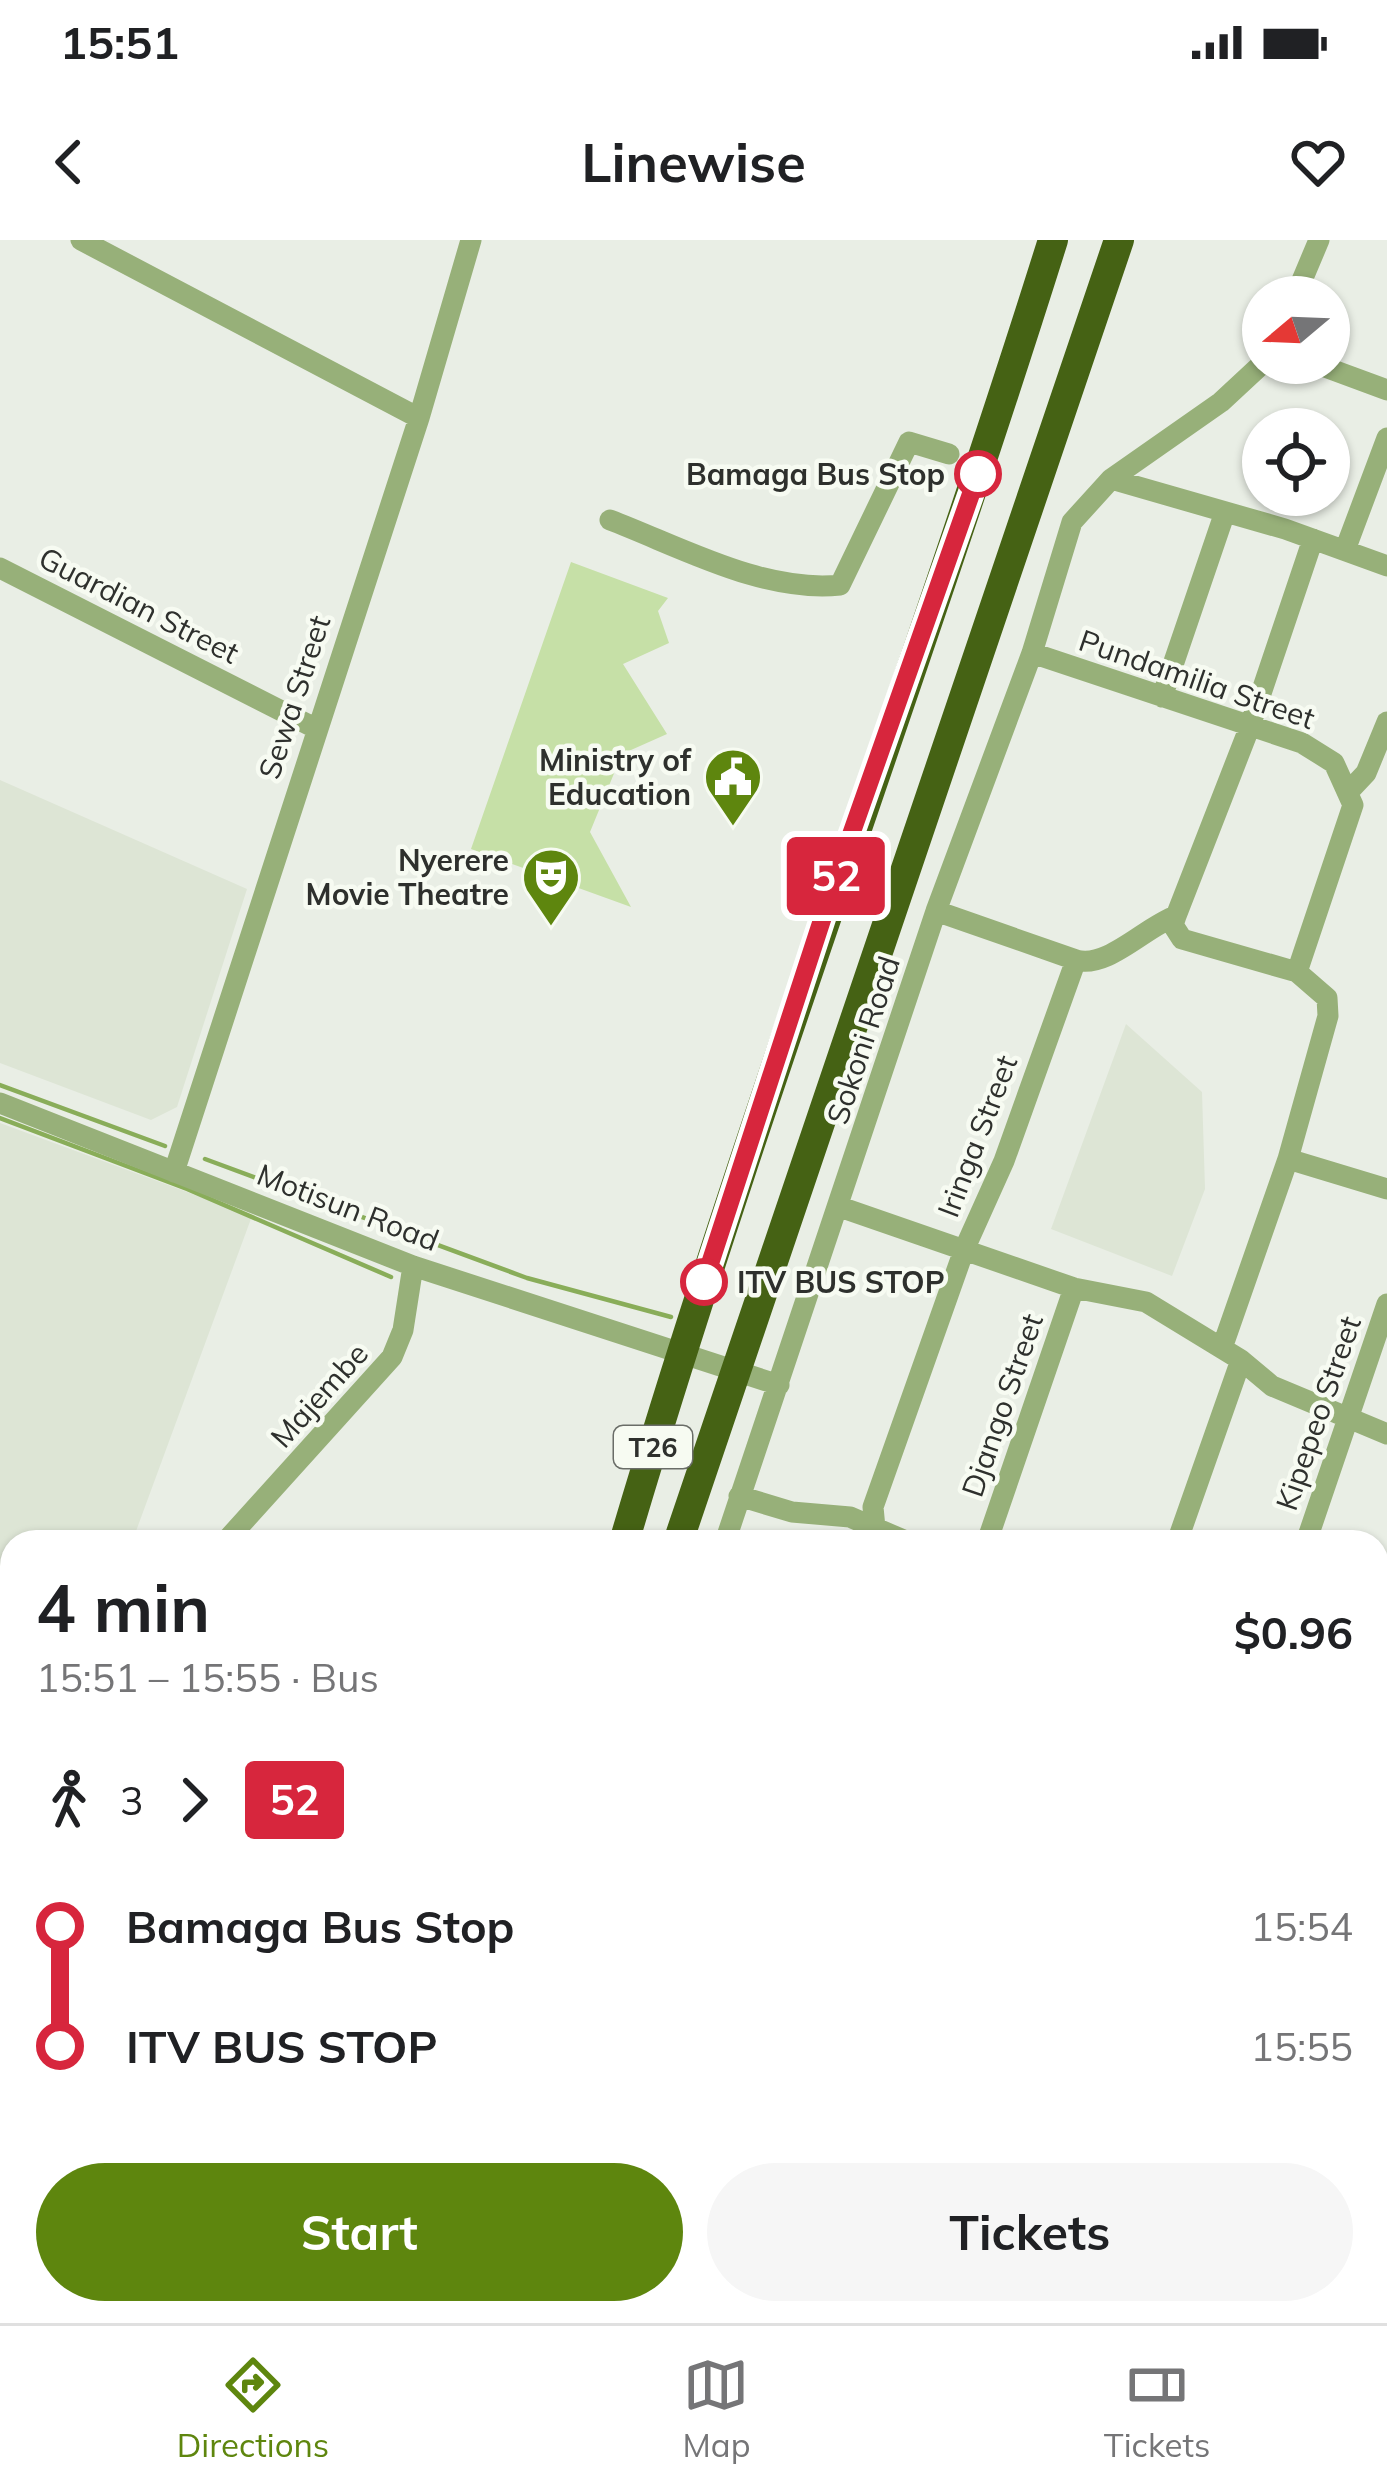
<!DOCTYPE html>
<html lang="en">
<head>
<meta charset="utf-8">
<style>
  body { margin:0; font-family:Mulish,sans-serif; background:#f6f6f6; color:#202124; height:100vh; display:flex; flex-direction:column; font-size:45px; white-space:nowrap }
  * { box-sizing:border-box; margin:0 }
  p { font-size:39px; color:#757577 }
  .icon { flex:none; width:66px; height:66px; fill:none; stroke:currentColor; stroke-width:2; stroke-linecap:round; stroke-linejoin:round }
  .map { position:relative; flex:1; overflow:hidden }
  .drawer { position:absolute; left:0px; top:1290px; width:1389px; height:795px; display:flex; flex-direction:column; background:#fff; border-radius:36px 36px 0 0; box-shadow:0 3px 9px #0004 }
  .drawer>* { flex:none }
  .badge { padding:0 24px; border-radius:9px; font-size:42px; line-height:78px }
  .needle { width:78px; rotate:251deg }
  .tools { position:absolute; left:1242px; top:36px; display:grid; gap:24px }
  .tools a { display:grid; place-items:center; width:108px; height:108px; border-radius:50%; background:#fff; box-shadow:0 3px 9px #0004; font-size:60px }
  .map>.badge { position:absolute; translate:-50% -50%; box-shadow:0 0 0 6px #fff }
  .legs { display:flex; align-items:center; gap:18px; height:132px; padding:0 36px; font-size:39px }
  .legs p { margin-inline-start:auto }
  .headline { display:flex; align-items:center; justify-content:space-between; height:204px; padding:0 36px }
  h1 { font-size:66px; font-weight:700; line-height:90px }
  .cta { display:flex; gap:24px; margin-top:auto; padding:24px 36px }
  .cta a { flex:1; height:138px; border-radius:72px; background:#5e860e; color:#fff; font-size:48px; font-weight:700; line-height:138px; text-align:center }
  .cta a+a { background:#f6f6f6; color:#202124 }
  ul { padding:0 36px; list-style:none }
  li { display:flex; align-items:center; gap:42px; height:120px; font-size:45px }
  li i { display:grid; place-items:center; width:18px; height:100%; margin:0 15px; background:currentColor }
  li i::after { content:''; width:30px; height:30px; margin:-15px; border:9px solid; border-radius:50%; background:#fff }
  li p { margin-inline-start:auto }
  li:first-child i { background:linear-gradient(#0000 50%,currentColor 0) }
  li:last-child i { background:linear-gradient(currentColor 50%,#0000 0) }
  .status { display:flex; justify-content:space-between; align-items:center; height:84px; padding:0 60px; background:#fff; direction:ltr }
  .status svg { height:33px; fill:currentColor }
  header { display:flex; justify-content:space-between; align-items:center; height:156px; padding:0 36px; background:#fff; font-size:54px; font-weight:700 }
  .menu { display:flex; justify-content:space-around; align-items:center; height:168px; border-top:3px solid #e0e0e0; background:#fff; font-size:33px; color:#757577 }
  .menu a { display:grid; justify-items:center; gap:6px }
  .menu .active { color:#5e860e }
  .map>svg:first-child { display:block }
  .built { fill:#dde5d5 }
  .green { fill:#c6e0a7 }
  .lines { fill:none; stroke-linecap:round; stroke-linejoin:round }
  .stream { stroke:#89ad59; stroke-width:4.5 }
  .minor { stroke:#97b079; stroke-width:21 }
  .major { stroke:#56781e; stroke-width:27 }
  .highway { stroke:#456214; stroke-width:30 }
  .line-1-casing { stroke:#fff; stroke-width:27 }
  .line-1 { stroke:#d7263d; stroke-width:18 }
  .stop-1-dot { fill:#fff; stroke:#d7263d; stroke-width:6 }
  .labels { text-anchor:middle; dominant-baseline:central; stroke-width:9; stroke-linejoin:round; paint-order:stroke }
  .shield { fill:#f7fbf2; stroke:#6a6d68; stroke-width:3 }
  .shield-label { font-size:27px; font-weight:bold; fill:#2e302d }
  .stop-label { font-size:30px; font-weight:bold; fill:#2e302d; stroke:#f7fbf2; text-anchor:end }
  .street-label { font-size:30px; fill:#2e302d; stroke:#f7fbf2 }
  .poi-label { font-size:30px; font-weight:bold; fill:#2e302d; stroke:#f7fbf2; text-anchor:end }
</style>
</head>
<body>
<div class="status"><b>15:51</b><svg viewBox="0 0 49 12"><path d="M0 12V9h3v3zM5 12V6h3v6zM10 12V3h3v9zM15 12V0h3v12zM26 1h20v11H26zM47 4h2v5h-2z"/></svg></div>
<header><svg class="icon" aria-label="back" viewBox="0 0 24 24"><path d="M15 5l-7 7 7 7"/></svg>Linewise<svg class="icon" aria-label="heart" viewBox="0 0 24 24"><path d="M12 20l-8-8c-3-5 5-10 8-4 3-6 11-1 8 4z"/></svg></header>
<div class="map">
<svg width="1387" height="2083" viewBox="0 0 1387 2083">
  <rect width="100%" height="100%" fill="#e9eee5"/>
  <path class="built" d="M0 540 247 649 177 867 151 880 0 823Z
    M1126 784 1202 852 1205 949 1172 1036 1051 989Z
    M0 883 252 976 132 1302H12V1433L0 1421Z
    M9 1583 12 1584V1972L0 1965V1586Z"/>
  <path class="green" d="M571 322 668 358 658 371 669 403 623 424 667 494 622 514 590 592 631 667 471 609Z"/>
  <g class="lines">
    <path class="stream" d="M0 845 165 906
      M0 878 187 949 391 1037
      M205 919 527 1038 671 1077
      M0 2038 12 2044
      M68 2073 87 2083"/>
    <path class="minor" d="M81 0 419 178
      M1295 57 1319 0
      M1314 123 1387 150
      M1111 239 1285 289 1387 326
      M610 280C681 307 763 353 840 345L909 202 949 214
      M1345 310 1387 198
      M0 328 315 488
      M1032 413 1302 503 1334 523 1353 565 1297 732
      M1162 457 1224 275
      M1350 550 1366 533 1387 482
      M1176 676 1173 685 1182 699 1297 732 1327 758 1328 776 1288 919 1222 1108
      M1076 720C1108 729 1146 686 1176 676L1250 486 1313 299
      M0 863 413 1026 779 1145
      M1288 919 1387 949
      M174 932 419 178 471 0
      M840 967 1074 1048 1146 1062 1241 1120 1272 1146 1387 1194
      M739 1256 792 1272 850 1277 908 1302
      M225 1302 392 1117 403 1090 413 1026
      M725 1302 936 671 1032 413 1072 282 1111 239 1221 162 1263 123
      M869 1302 875 1288 873 1267 964 1010 1004 921 1076 720 936 671
      M987 1302 1074 1048
      M1177 1302 1241 1120
      M1306 1302 1387 1064
      M0 1458 12 1453
      M1377 1463 1387 1432
      M1381 1750 1387 1739
      M1377 1853 1387 1832
      M1377 1900 1387 1912
      M1377 2003 1387 2004
      M663 2073 667 2083
      M1044 2073 1076 2083
      M1326 2073 1345 2083
      M445 2083 446 2073"/>
    <path class="major" d="M1377 1949 1387 1928
      M17 2073 34 2083
      M1296 2083 1307 2073"/>
    <path class="highway" d="M624 1302C754 863 916 436 1053 0
      M678 1302 1119 0
      M353 2083 359 2073
      M408 2083 413 2073"/>
  </g>
  <g class="lines">
    <g class="line-1-casing">
      <path id="line-1" d="M704 1042 835 640 978 234"/>
    </g>
    <use href="#line-1" class="line-1"/>
  </g>
  <defs>
    <g id="civic-pin" transform="scale(3)"><path d="M0 17L-7.5 6A9.5 9.5 0 1 1 7.5 6Z" fill="#5e860e" stroke="#f7fbf2"/><path d="M-.6-6.5H3V-4.5H.6V-3L4-1V1h2V6H-6V1h2V-1L-.6-3ZM-1.2 2.5V6h2.4V2.5Z" fill="#fff"/></g>
    <g id="theatre-pin" transform="scale(3)"><path d="M0 17L-7.5 6A9.5 9.5 0 1 1 7.5 6Z" fill="#5e860e" stroke="#f7fbf2"/><path d="M-5-5.5Q0-4 5-5.5V0Q5 5 0 6Q-5 5-5 0ZM-3.3-2.5H-1v1.5H-3.3ZM1-2.5H3.3v1.5H1ZM-2.8 1Q0 5.5 2.8 1Z" fill="#fff"/></g>
  </defs>
  <g fill-rule="evenodd">
    <use href="#civic-pin" x="733" y="537"/>
    <use href="#theatre-pin" x="551" y="637"/>
  </g>
  <g class="stop-1-dot">
    <circle cx="978" cy="234" r="21"/>
    <circle cx="704" cy="1042" r="21"/>
  </g>
  <g class="labels">
    <rect class="shield" x="614" y="1186" width="78" height="42" rx="9"/>
    <g class="shield-label">
      <text x="653" y="1207">T26</text>
    </g>
    <g class="stop-label">
      <text x="945" y="234">Bamaga Bus Stop</text>
      <text x="737" y="1042" text-anchor="start">ITV BUS STOP</text>
    </g>
    <g class="street-label">
      <text transform="translate(139 365) rotate(27)">Guardian Street</text>
      <text transform="translate(1197 439) rotate(19)">Pundamilia Street</text>
      <text transform="translate(294 457) rotate(-72)">Sewa Street</text>
      <text transform="translate(863 800) rotate(-72)">Sokoni Road</text>
      <text transform="translate(977 896) rotate(-69)">Iringa Street</text>
      <text transform="translate(348 967) rotate(21)">Motisun Road</text>
      <text transform="translate(319 1155) rotate(-48)">Majembe</text>
      <text transform="translate(1002 1165) rotate(-71)">Django Street</text>
      <text transform="translate(1318 1173) rotate(-71)">Kipepeo Street</text>
    </g>
    <g class="poi-label">
      <text x="691" y="520">Ministry of<tspan x="691" dy="34">Education</tspan></text>
      <text x="509" y="620">Nyerere<tspan x="509" dy="34">Movie Theatre</tspan></text>
    </g>
  </g>
</svg>
<div class="tools">
<a><svg class="needle" viewBox="-14 -14 28 28"><path d="M0-13l5 13h-10z" fill="#e53935"/><path d="M0 13l5-13h-10z" fill="#757577"/></svg></a>
<a><svg class="icon" aria-label="locate" viewBox="0 0 24 24"><circle cx="12" cy="12" r="6"/><path d="M12 2v4M12 18v4M2 12h4M18 12h4"/></svg></a>
</div>
<b class="badge" style="left:836px;top:636px;background:#d7263d;color:#fff">52</b>
<section class="drawer">
<div class="headline"><div><h1>4 min</h1><p>15:51 – 15:55 · Bus</p></div><b>$0.96</b></div>
<div class="legs"><svg class="icon" aria-label="walk" viewBox="0 0 24 24"><circle cx="13" cy="4" r="2"/><path d="M13 8l-2 6 4 7M11 14l-3 7M7 12l3-4h3l4 4"/></svg>3<svg class="icon" aria-label="forward" viewBox="0 0 24 24"><path d="M9 5l7 7-7 7"/></svg><b class="badge" style="background:#d7263d;color:#fff">52</b></div>
<ul>
<li><i style="color:#d7263d"></i><b>Bamaga Bus Stop</b><p>15:54</p></li>
<li><i style="color:#d7263d"></i><b>ITV BUS STOP</b><p>15:55</p></li>
</ul>
<div class="cta"><a>Start</a><a>Tickets</a></div>
</section>
</div>
<nav class="menu">
<a class="active"><svg class="icon" aria-label="directions" viewBox="0 0 24 24"><path d="M12 3l9 9-9 9-9-9zM9 14v-3h6M13 9l2 2-2 2"/></svg>Directions</a>
<a><svg class="icon" aria-label="map" viewBox="0 0 24 24"><path d="M3 6l6-2 6 2 6-2v14l-6 2-6-2-6 2zM9 4v14M15 6v14"/></svg>Map</a>
<a><svg class="icon" aria-label="tickets" viewBox="0 0 24 24"><path d="M3 7h18v10H3zM15 7v10"/></svg>Tickets</a>
</nav>
</body>
</html>
